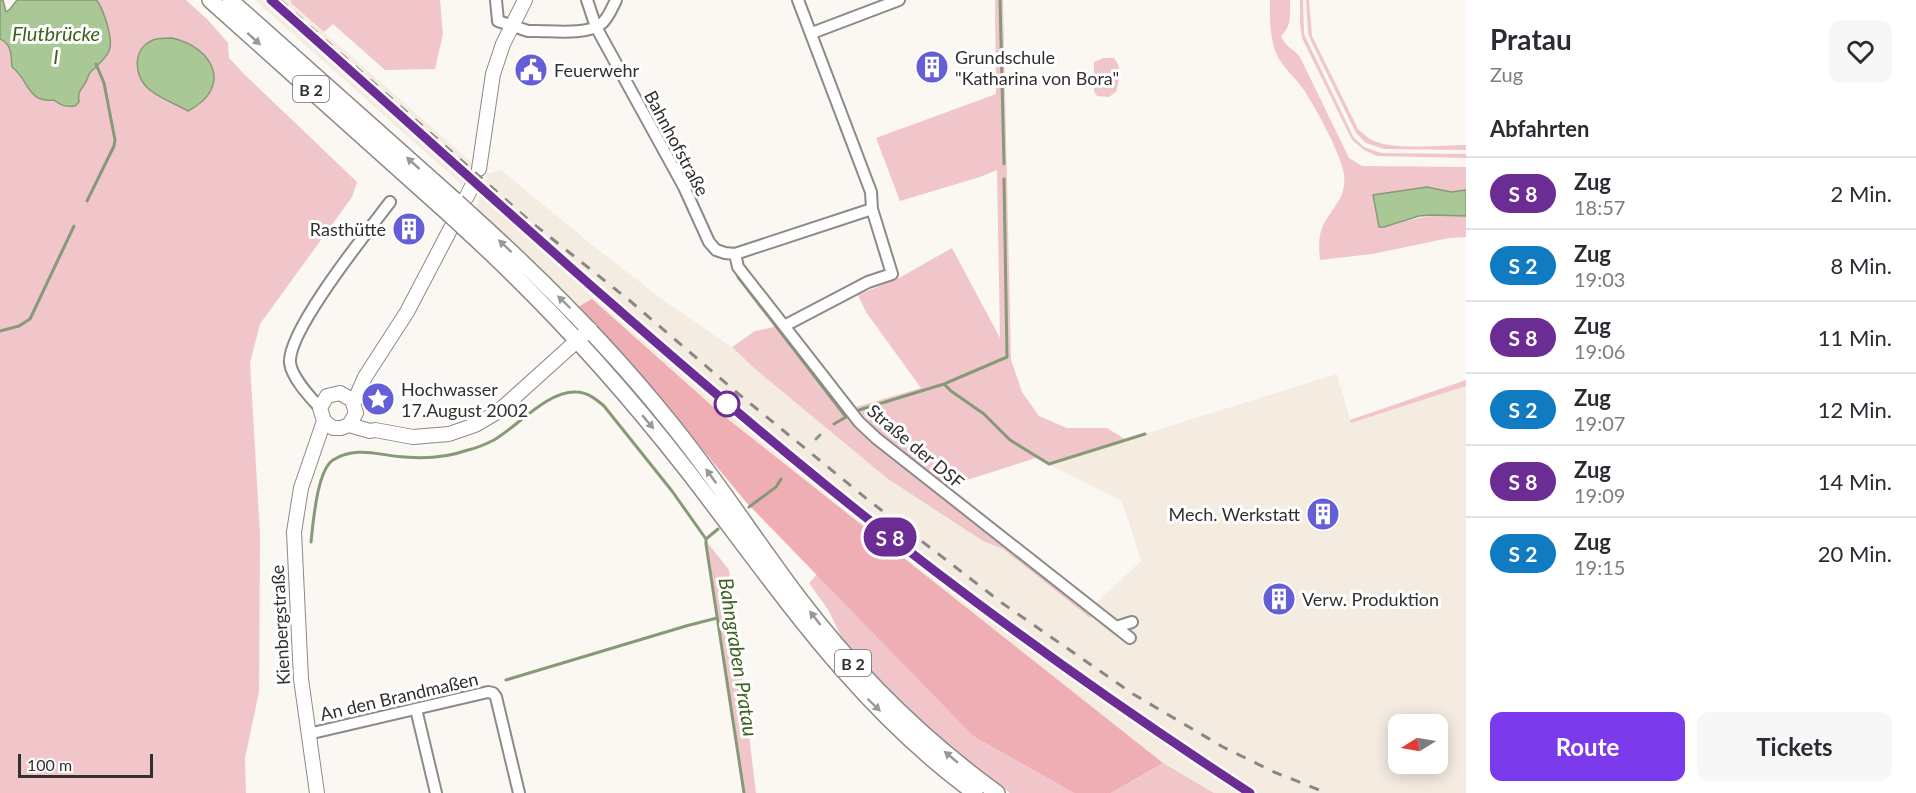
<!DOCTYPE html>
<html lang="de">
<head>
<meta charset="utf-8">
<style>
  body { margin:0; font-family:Lato,sans-serif; background:#f7f7f7; color:#2b2b33; height:100vh; display:flex; flex-direction:column; font-size:22px; white-space:nowrap }
  * { box-sizing:border-box; margin:0 }
  p { font-size:20px; color:#7c7c81 }
  .icon { flex:none; width:33px; height:33px; fill:none; stroke:currentColor; stroke-width:2; stroke-linecap:round; stroke-linejoin:round }
  .map { position:relative; flex:1; overflow:hidden }
  .side { display:flex; flex-direction:column; background:#fff; width:450px }
  .side>* { flex:none }
  .badge { padding:0 12px; border-radius:20px; font-size:21px; line-height:39px }
  .needle { width:39px; rotate:259deg }
  .fabs { position:absolute; left:1388px; top:714px; display:grid; gap:12px }
  .fabs a { display:grid; place-items:center; width:60px; height:60px; border-radius:12px; background:#fff; box-shadow:0 3px 15px #0003; font-size:30px }
  .scale { position:absolute; left:18px; bottom:15px; width:135px; box-sizing:border-box; padding-left:6px; border:3px solid #31302f; border-top:0; font-size:16px; line-height:21px; white-space:nowrap; color:#31302f; -webkit-text-stroke:4px #fff; paint-order:stroke }
  .map>.badge { position:absolute; translate:-50% -50%; box-shadow:0 0 0 3px #fff }
  h2 { padding:0 24px; font-size:22px; line-height:54px }
  .round { display:grid; place-items:center; flex:none; width:63px; height:63px; border-radius:12px; background:#f7f7f7 }
  .head { display:flex; align-items:center; justify-content:space-between; height:102px; padding:0 24px }
  h1 { font-size:28px; font-weight:700; line-height:45px }
  .primary-button { display:flex; gap:12px; margin-top:auto; padding:12px 24px }
  .primary-button a { flex:1; height:69px; border-radius:12px; background:#7c3aed; color:#fff; font-size:24px; font-weight:700; line-height:69px; text-align:center }
  .primary-button a+a { background:#f7f7f7; color:#2b2b33 }
  ul { padding:0; list-style:none }
  li { display:flex; align-items:center; gap:18px; height:72px; padding:0 24px; border-top:2px solid #e1e1e2 }
  li div { flex:1 }
  li b { display:block; font-size:22px }
  li em { font-style:normal }
  li .badge { min-width:66px; font-weight:700; text-align:center }
  main { display:flex; flex:1; min-height:0 }
  .map>svg:first-child { display:block }
  .built { fill:#f4ebe1; fill-rule:evenodd }
  .green { fill:#f1c6ca; fill-rule:evenodd }
  .forest { fill:#eeaeb4 }
  .water { fill:#aac896; stroke:#869a77; stroke-width:1.5 }
  .lines { fill:none; stroke-linecap:round; stroke-linejoin:round }
  .stream { stroke:#869a77; stroke-width:3 }
  .street-casing { stroke:#8d8a87; stroke-width:14 }
  .secondary-casing { stroke:#8d8a87; stroke-width:16 }
  .primary-casing { stroke:#8d8a87; stroke-width:18 }
  .street { stroke:#fff; stroke-width:10 }
  .secondary { stroke:#fff; stroke-width:14 }
  .primary { stroke:#fff; stroke-width:15 }
  .rail { stroke:#898684; stroke-width:3; stroke-dasharray:10 10; stroke-linecap:butt }
  .primary-bridge-casing { stroke:#8d8a87; stroke-width:18; stroke-linecap:butt }
  .primary-bridge { stroke:#fff; stroke-width:15 }
  .oneway { fill:#989897 }
  .line-casing { stroke:#fff; stroke-width:14 }
  .line { stroke:#6b2c94; stroke-width:9 }
  .stop-dot { fill:#fff; stroke:#6b2c94; stroke-width:3 }
  .labels { text-anchor:middle; dominant-baseline:central; stroke-width:6; stroke-linejoin:round; paint-order:stroke }
  .shield { fill:#fff; stroke:#6f6e6d; stroke-width:1.5 }
  .shield-label { font-size:16px; font-weight:bold; fill:#31302f }
  .poi-label { font-size:18px; fill:#31302f; stroke:#fff; text-anchor:start }
  .street-label { font-size:18px; fill:#31302f; stroke:#fff }
  .water-label { font-size:20px; font-style:italic; fill:#3c621d; stroke:#fff }
</style>
</head>
<body>
<main>
<div class="map">
<svg width="1466" height="793" viewBox="0 0 1466 793">
  <rect width="100%" height="100%" fill="#fbf7f3"/>
  <path class="built" d="M255 0H291V3L472 163 465 183 461 184Z
    M501 170 592 245 667 303 732 347 754 368 888 479 983 541 1003 549 1090 617 1096 603 1141 561 1122 501 1048 464 1337 374 1351 423 1466 386V793H1214L1163 763 719 412 592 300 578 307 476 209 487 174ZM1398 724H1437V764H1398Z"/>
  <path class="green" d="M96 0H186L209 21 228 43 229 58 244 74 357 182 352 197 260 324 250 363 260 534 259 692 245 758 246 793H0V39C12 44 11 55 12 67 29 80 28 103 54 99L58 104 79 102C77 76 109 64 110 45 110 39 108 32 107 26 105 16 103 6 96 0ZM215 84 199 105 188 111 171 101Z
    M291 0H440L443 34 435 69 385 70 333 24 324 32 291 3Z
    M995 0H1003L1011 360 1022 392 1039 416 1067 428H1107L1128 441 1048 464 1036 458 948 486 877 431 856 407 921 388 866 312 858 295 899 278 952 248 1000 338 997 170 980 177 900 201 876 138 996 94Z
    M1270 0H1290C1290 14 1292 26 1281 36 1287 49 1292 47 1300 57L1349 158 1362 166 1466 167V190L1451 192 1427 187 1373 195 1393 225C1418 217 1439 213 1466 216V237L1449 238 1372 254 1320 260C1319 249 1318 239 1322 228 1330 208 1347 200 1344 174 1341 155 1318 112 1307 95 1300 82 1287 72 1279 59 1269 41 1270 19 1270 0Z
    M1300 0H1303L1304 34 1354 138 1364 147 1381 153 1466 154V158L1377 156 1364 150 1352 140 1302 38 1300 23Z
    M1306 0H1309L1312 36 1358 129C1364 134 1369 140 1377 142 1398 150 1442 145 1466 145V150L1384 149 1366 143 1356 133 1311 41 1308 33Z
    M1103 58H1114C1123 69 1119 79 1116 92L1109 97 1097 96 1094 91V62Z
    M779 326 854 423 873 442 1092 613 1090 618 1003 549 983 541 888 479 754 368 732 347 755 331Z
    M1466 380V386L1351 423 1350 420Z
    M707 542 729 570 756 793H744Z
    M817 574 973 736 1074 793H1010L947 746 908 712 843 641 829 611 809 583Z
    M1163 763 1214 793H1111Z"/>
  <path class="forest" d="M592 299 719 412 1163 763 1111 793H1074L973 736 746 502 644 379 578 307Z"/>
  <path class="water" d="M0 0H3L6 12 10 9 17 0H96L98 2C104 12 114 40 109 51 105 60 96 66 90 73 87 77 87 82 84 85 79 92 78 93 79 102L75 106C66 107 61 106 54 100 27 103 30 81 12 67 11 55 12 44 0 39Z
    M172 38C213 47 234 87 188 111 176 104 161 99 150 90 134 78 131 49 153 40 158 38 166 38 172 38Z
    M1427 187 1451 192 1466 190V216L1432 215 1419 216 1384 227H1379L1373 195Z"/>
  <g class="lines">
    <path class="stream" d="M1000 0 1004 164
      M87 201 114 146 115 140 104 83 96 64
      M738 277 846 417 834 424
      M0 331 19 326 30 319 74 226
      M944 384 951 391 984 414 1010 440 1049 464 1145 434
      M859 410 944 384 1007 357 1004 179
      M816 439 820 435
      M749 507 776 487 781 479
      M718 529 706 539V544L744 793
      M311 542C313 524 317 470 333 460 356 445 381 456 405 457 426 459 448 457 468 450 477 448 486 444 494 440 518 426 547 391 576 392 587 392 596 399 604 406L672 491 706 539
      M506 680 686 626 717 618"/>
    <g class="street-casing">
      <path id="street" d="M496 0 498 21 528 31H536C553 31 588 35 601 24 608 19 612 8 616 0
        M587 0 596 27 684 187 709 242 716 250 725 253 735 254 872 209
        M812 33 899 0
        M735 254 738 267 859 422 876 438 1130 638
        M786 325 868 282 892 274 872 209 871 192 798 0
        M320 408C310 397 292 378 290 363 287 331 368 231 390 202
        M1116 627 1132 622
        M416 709 436 793
        M308 734 488 692 493 693 496 697 519 793"/>
    </g>
    <g class="secondary-casing">
      <path id="secondary" d="M479 169 493 74 503 44 525 0
        M466 198 472 186
        M354 402 365 377 407 312 451 228
        M349 425 356 413 352 400 340 393 327 396 320 408 324 421 333 428H341L349 425 370 431 375 430 413 437 449 434 475 425 499 411 590 329
        M317 793 301 679 294 532 301 488 324 421"/>
    </g>
    <g class="primary-casing">
      <path id="primary" d="M210 0 450 215
        M230 0 457 202
        M471 215C542 279 609 346 669 421 715 477 754 539 798 597 854 671 921 738 997 793
        M464 228C545 302 618 382 686 469 777 586 852 703 975 793"/>
    </g>
    <use href="#street" class="street"/>
    <use href="#secondary" class="secondary"/>
    <use href="#primary" class="primary"/>
    <path class="rail" d="M280 0 531 222 629 300 735 391 867 499 1002 603 1133 694 1223 747 1274 772 1327 793
      M553 251C633 322 713 394 796 462 941 581 1093 691 1250 793"/>
    <g class="primary-bridge-casing">
      <path id="primary-bridge" d="M457 202 471 215
        M450 215 464 228"/>
    </g>
    <use href="#primary-bridge" class="primary-bridge"/>
  </g>
  <defs><path id="oneway-solid" d="M-6-.8H1V-3.2L6.5 0L1 3.2V.8H-6Z" transform="scale(1.5)"/></defs>
  <g class="oneway">
    <use href="#oneway-solid" transform="translate(254 39) rotate(42)"/>
    <use href="#oneway-solid" transform="translate(413 163) rotate(-138)"/>
    <use href="#oneway-solid" transform="translate(505 246) rotate(-137)"/>
    <use href="#oneway-solid" transform="translate(564 302) rotate(-136)"/>
    <use href="#oneway-solid" transform="translate(648 422) rotate(50)"/>
    <use href="#oneway-solid" transform="translate(711 476) rotate(-126)"/>
    <use href="#oneway-solid" transform="translate(815 618) rotate(-128)"/>
    <use href="#oneway-solid" transform="translate(874 705) rotate(44)"/>
    <use href="#oneway-solid" transform="translate(951 757) rotate(-140)"/>
  </g>
  <g class="lines">
    <g class="line-casing">
      <path id="line" d="M271 0C445 154 615 312 795 460 940 580 1092 690 1250 793"/>
    </g>
    <use href="#line" class="line"/>
  </g>
  <defs>
    <g id="building-disc" transform="scale(1.725)"><circle r="9.5" fill="#645ed7" stroke="#fff"/><path d="M-4-6H4V6H1V3H-1V6H-4ZM-2.5-4.3h1.7v1.8h-1.7ZM.8-4.3h1.7v1.8H.8ZM-2.5-1h1.7V.8h-1.7ZM.8-1h1.7V.8H.8Z" fill="#fff"/></g>
    <g id="civic-disc" transform="scale(1.725)"><circle r="9.5" fill="#645ed7" stroke="#fff"/><path d="M-.6-6.5H3V-4.5H.6V-3L4-1V1h2V6H-6V1h2V-1L-.6-3ZM-1.2 2.5V6h2.4V2.5Z" fill="#fff"/></g>
    <g id="sight-disc" transform="scale(1.725)"><circle r="9.5" fill="#645ed7" stroke="#fff"/><path d="M0-6L1.8-2.2L6-1.7L2.9 1.2L3.7 5.4L0 3.3L-3.7 5.4L-2.9 1.2L-6-1.7L-1.8-2.2Z" fill="#fff"/></g>
  </defs>
  <g fill-rule="evenodd">
    <use href="#building-disc" x="932" y="67"/>
    <use href="#civic-disc" x="531" y="70"/>
    <use href="#building-disc" x="409" y="229"/>
    <use href="#sight-disc" x="378" y="399"/>
    <use href="#building-disc" x="1323" y="514"/>
    <use href="#building-disc" x="1279" y="599"/>
  </g>
  <circle class="stop-dot" cx="727" cy="404" r="12"/>
  <g class="labels">
    <g class="shield">
      <rect x="293" y="76" width="36" height="26" rx="4.5"/>
      <rect x="835" y="650" width="36" height="26" rx="4.5"/>
    </g>
    <g class="shield-label">
      <text x="311" y="89">B 2</text>
      <text x="853" y="663">B 2</text>
    </g>
    <g class="poi-label">
      <text x="955" y="57">Grundschule<tspan x="955" dy="21">"Katharina von Bora"</tspan></text>
      <text x="554" y="70">Feuerwehr</text>
      <text x="386" y="229" text-anchor="end">Rasthütte</text>
      <text x="401" y="389">Hochwasser<tspan x="401" dy="21">17.August 2002</tspan></text>
      <text x="1300" y="514" text-anchor="end">Mech. Werkstatt</text>
      <text x="1302" y="599">Verw. Produktion</text>
    </g>
    <g class="street-label">
      <text transform="translate(677 143) rotate(62)">Bahnhofstraße</text>
      <text transform="translate(916 446) rotate(40)">Straße der DSF</text>
      <text transform="translate(280 625) rotate(-93)">Kienbergstraße</text>
      <text transform="translate(399 696) rotate(-13)">An den Brandmaßen</text>
    </g>
    <g class="water-label">
      <text x="56" y="33">Flutbrücke<tspan x="56" dy="23">I</tspan></text>
      <text transform="translate(739 657) rotate(81)">Bahngraben Pratau</text>
    </g>
  </g>
</svg>
<div class="fabs">
<a><svg class="needle" viewBox="-14 -14 28 28"><path d="M0-13l5 13h-10z" fill="#e53935"/><path d="M0 13l5-13h-10z" fill="#7c7c81"/></svg></a>
</div>
<div class="scale">100 m</div>
<b class="badge" style="left:890px;top:537px;background:#6b2c94;color:#fff">S 8</b>
</div>
<section class="side">
<div class="head"><div><h1>Pratau</h1><p>Zug</p></div><a class="round"><svg class="icon" aria-label="heart" viewBox="0 0 24 24"><path d="M12 20l-8-8c-3-5 5-10 8-4 3-6 11-1 8 4z"/></svg></a></div>
<h2>Abfahrten</h2>
<ul>
<li><span class="badge" style="background:#6b2c94;color:#fff">S 8</span><div><b>Zug</b><p>18:57</p></div><em>2 Min.</em></li>
<li><span class="badge" style="background:#107bc0;color:#fff">S 2</span><div><b>Zug</b><p>19:03</p></div><em>8 Min.</em></li>
<li><span class="badge" style="background:#6b2c94;color:#fff">S 8</span><div><b>Zug</b><p>19:06</p></div><em>11 Min.</em></li>
<li><span class="badge" style="background:#107bc0;color:#fff">S 2</span><div><b>Zug</b><p>19:07</p></div><em>12 Min.</em></li>
<li><span class="badge" style="background:#6b2c94;color:#fff">S 8</span><div><b>Zug</b><p>19:09</p></div><em>14 Min.</em></li>
<li><span class="badge" style="background:#107bc0;color:#fff">S 2</span><div><b>Zug</b><p>19:15</p></div><em>20 Min.</em></li>
</ul>
<div class="primary-button"><a>Route</a><a>Tickets</a></div>
</section>
</main>
</body>
</html>
